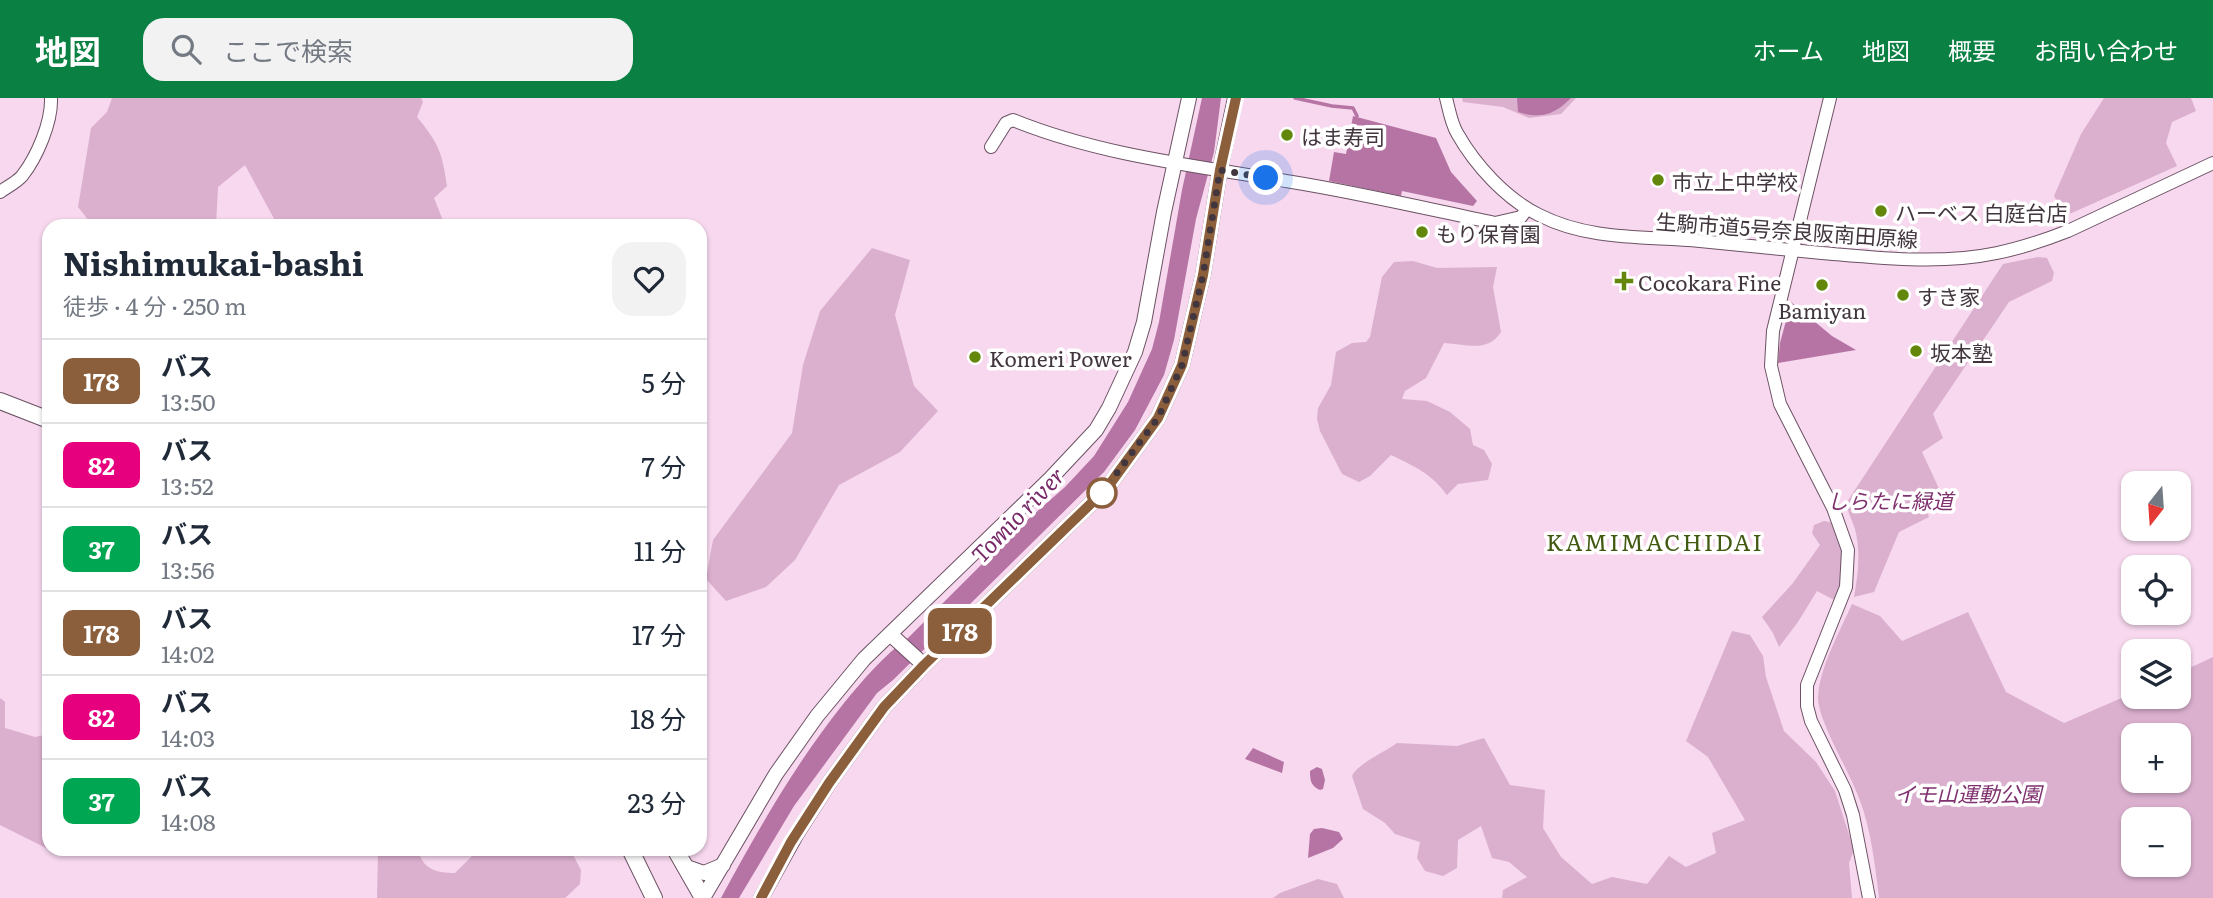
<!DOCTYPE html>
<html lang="ja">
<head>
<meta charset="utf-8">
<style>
  body { margin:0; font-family:Literata,"Noto Sans JP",serif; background:#f2f2f3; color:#1f2937; height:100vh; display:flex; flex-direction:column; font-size:26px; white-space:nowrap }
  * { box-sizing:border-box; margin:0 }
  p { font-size:23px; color:#747a83 }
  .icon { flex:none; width:38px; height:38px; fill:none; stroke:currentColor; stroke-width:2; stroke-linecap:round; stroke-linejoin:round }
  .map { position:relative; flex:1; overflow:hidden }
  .side { position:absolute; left:42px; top:121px; width:665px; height:637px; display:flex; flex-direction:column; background:#fff; border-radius:21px; box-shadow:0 2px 5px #0004 }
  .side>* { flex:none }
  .badge { padding:0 14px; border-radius:10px; font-size:24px; line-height:46px }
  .needle { width:46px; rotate:197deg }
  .fabs { position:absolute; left:2121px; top:373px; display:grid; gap:14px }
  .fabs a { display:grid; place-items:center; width:70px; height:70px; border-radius:14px; background:#fff; box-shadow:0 2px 5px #0004; font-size:35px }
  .you { position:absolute; width:35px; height:35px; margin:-18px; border:5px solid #fff; border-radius:50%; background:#1a73e8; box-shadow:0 0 0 10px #1a73e833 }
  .map>.badge { position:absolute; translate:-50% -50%; box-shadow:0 0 0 4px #fff }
  .round { display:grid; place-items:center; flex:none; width:74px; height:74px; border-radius:21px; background:#f2f2f3 }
  .overview { display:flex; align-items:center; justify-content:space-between; height:119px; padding:0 21px }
  h1 { font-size:33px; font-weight:700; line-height:52px }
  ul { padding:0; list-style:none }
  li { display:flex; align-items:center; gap:21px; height:84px; padding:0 21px; border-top:2px solid #e0e1e3 }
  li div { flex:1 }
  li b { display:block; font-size:26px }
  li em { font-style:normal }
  li .badge { min-width:77px; font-weight:700; text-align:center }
  header { display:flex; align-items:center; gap:42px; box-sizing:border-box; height:98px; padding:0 35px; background:#0b8043; color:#fff }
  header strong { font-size:33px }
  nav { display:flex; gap:38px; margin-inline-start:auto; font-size:24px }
  .search { width:490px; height:63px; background:#f2f2f3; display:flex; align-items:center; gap:18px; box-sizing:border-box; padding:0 24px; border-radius:21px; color:#747a83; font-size:26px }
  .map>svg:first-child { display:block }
  .green { fill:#dbb0cf; fill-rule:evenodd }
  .water { fill:#b674a5 }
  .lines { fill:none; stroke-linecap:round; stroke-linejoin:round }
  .stream { stroke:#b674a5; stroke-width:3.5 }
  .secondary-casing { stroke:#6c5264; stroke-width:14 }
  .primary-casing { stroke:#6c5264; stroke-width:16 }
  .highway-casing { stroke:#6c5264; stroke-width:18 }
  .secondary { stroke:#fff; stroke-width:12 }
  .primary { stroke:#fff; stroke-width:14 }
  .highway { stroke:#fff; stroke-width:16 }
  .line-casing { stroke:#fff; stroke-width:16 }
  .line { stroke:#8b5e3c; stroke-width:10 }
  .walk { stroke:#42363e; stroke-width:7; stroke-dasharray:0 12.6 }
  .poi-dot { fill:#62870a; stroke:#fff; stroke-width:2.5 }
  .stop-dot { fill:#fff; stroke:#8b5e3c; stroke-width:3.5 }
  .labels { text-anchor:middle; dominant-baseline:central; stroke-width:7; stroke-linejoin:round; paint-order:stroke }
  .poi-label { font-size:21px; fill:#42363e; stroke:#fff; text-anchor:start }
  .street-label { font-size:21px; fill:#42363e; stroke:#fff }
  .park-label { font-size:21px; font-style:italic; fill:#80316f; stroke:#fff }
  .water-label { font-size:23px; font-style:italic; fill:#782968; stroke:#fff }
  .neighbourhood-label { font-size:23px; letter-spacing:2px; fill:#415911; stroke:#fff }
</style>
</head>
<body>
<header>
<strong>地図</strong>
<div class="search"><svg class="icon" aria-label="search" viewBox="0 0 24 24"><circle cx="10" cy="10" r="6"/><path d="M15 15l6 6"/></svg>ここで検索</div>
<nav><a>ホーム</a><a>地図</a><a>概要</a><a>お問い合わせ</a></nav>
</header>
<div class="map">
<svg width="2213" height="800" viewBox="0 0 2213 800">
  <rect width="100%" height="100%" fill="#f7d8ee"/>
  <path class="green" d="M112 0H421L423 4 417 19C439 46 442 54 447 88L434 100 444 125 441 128H278L245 67 218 89 216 128H93L78 109 91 30 107 14Z
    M1462 0H1576L1561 16 1529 20 1503 9 1463 4Z
    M2104 0H2191L2196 13 2172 24 2166 45 2177 68 2065 118 2054 98 2081 36Z
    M872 150 910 162 895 217 914 288 938 313 900 354 839 387 795 462 766 489 726 503 706 481 713 442 792 335 803 267 820 213Z
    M2038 159 2047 160 2054 175 2052 183 2009 204 1933 316 1943 340 1922 354 1941 395 1923 404 1929 419 1899 434 1874 494 1854 499C1858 476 1861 455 1855 431 1852 421 1847 415 1847 404L2003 166Z
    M1413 163 1437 170 1497 169 1493 189 1501 234C1488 255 1466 246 1444 245L1426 280 1405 293 1402 301 1427 303 1450 314 1470 331 1473 347 1484 352 1492 366 1488 382 1458 386 1447 397C1432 376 1414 368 1391 357L1370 378 1359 384 1342 376 1320 333 1317 321 1318 310 1331 287 1336 254 1352 245 1366 244 1370 239 1382 179 1394 164Z
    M1824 423 1834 425C1845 455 1845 472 1836 503L1817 493 1798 524 1779 549 1773 535 1762 519 1793 485 1820 447 1812 435 1814 427Z
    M1852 506 1880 518 1902 543 1968 514 2006 594 2064 625 2133 595V598H2179V575L2213 559V800H1879C1875 767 1871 731 1859 700 1850 675 1819 624 1818 601 1818 572 1840 533 1852 506ZM2133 637H2179V682H2133ZM2133 721H2179V766H2133Z
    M1732 533 1750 537 1763 558 1766 579 1784 633 1816 664 1835 693 1854 752 1849 765 1852 800H1502L1503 792 1527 779 1509 764 1492 760 1481 728 1458 742 1457 770 1443 778 1425 773 1417 760 1420 744 1395 736 1385 725 1363 711 1352 678C1357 666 1385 654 1397 645L1457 648 1484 640 1510 687 1545 692 1543 730 1561 759 1592 786 1612 779 1647 786 1669 758 1686 769 1716 755 1712 735 1745 722 1708 659 1686 643Z
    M0 600 5 604V630L35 639 49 636V751H72L69 754H54L0 727Z
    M381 751H418C422 771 436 775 455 775L479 751H561L571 753 581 772 580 786 565 800H377L378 754Z
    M1318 781 1337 786 1344 800H1273L1280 795Z"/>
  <path class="water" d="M1202 0H1221L1214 54 1196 121 1174 242 1164 277 1135 332 1104 374 893 582 877 595 794 708 739 800H721C758 732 795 666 844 605 863 582 883 558 908 540L1016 432 1065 389 1094 358 1128 304 1152 251 1159 224 1182 92Z
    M1517 0H1571C1554 17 1541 21 1518 14Z
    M1353 18 1436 40 1451 74 1477 103 1473 108 1402 93 1401 98 1329 83 1334 54 1346 56Z
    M1791 204 1832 238 1856 252 1778 265 1780 245Z
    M1253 650 1284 664 1282 675 1245 661Z
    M1317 669 1322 671 1325 682 1323 691 1320 692C1311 688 1310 683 1310 673Z
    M1322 730 1339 734 1343 741 1333 750 1308 760 1310 736 1314 731Z"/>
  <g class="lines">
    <path class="stream" d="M1295 0 1332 8 1353 10 1357 18"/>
    <g class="secondary-casing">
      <path id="secondary" d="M1446 0C1449 11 1451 25 1457 35 1475 67 1506 101 1539 117 1590 143 1645 138 1700 143 1741 147 1781 151 1822 155 1880 160 1940 167 1997 155 2021 150 2045 142 2068 133L2213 65
        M1830 0 1773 233 1771 268 1780 306 1833 410 1848 452 1846 489 1807 587V608L1811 623 1845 692 1853 717 1869 800
        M991 49 1006 25 1013 22C1102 58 1198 68 1292 84 1360 95 1428 111 1495 125L1521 119 1527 111
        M0 94C7 89 17 84 22 78 37 59 52 24 51 0"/>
    </g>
    <g class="primary-casing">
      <path id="primary" d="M890 536 924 567
        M684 768 704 775 723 767
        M703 800 776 676 817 618 864 561 1050 381 1096 332 1109 310 1135 254 1144 224 1164 114 1189 0
        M761 800 796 737 829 685 884 609 924 567 1107 390 1158 320 1182 267 1203 177 1220 72 1235 0"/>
    </g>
    <g class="highway-casing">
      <path id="highway" d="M0 303 49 322
        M630 751 654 800
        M675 751 703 800"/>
    </g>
    <use href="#secondary" class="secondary"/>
    <use href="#primary" class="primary"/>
    <use href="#highway" class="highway"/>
  </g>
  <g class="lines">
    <g class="line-casing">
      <path id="line" d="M761 800 791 744 829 685 884 609 924 567 1107 390 1158 320 1182 267 1203 177 1220 72 1236 0"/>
    </g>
    <use href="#line" class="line"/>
    <path class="walk" d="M1102 395 1158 320 1182 267 1203 177 1220 72 1266 80"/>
  </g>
  <g class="poi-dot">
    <circle cx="1287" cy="37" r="7"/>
    <circle cx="1658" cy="82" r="7"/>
    <circle cx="1881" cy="113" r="7"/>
    <circle cx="1422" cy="134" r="7"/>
    <path d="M1620.5 172.5h7v7h7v7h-7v7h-7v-7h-7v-7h7z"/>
    <circle cx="1822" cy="187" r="7"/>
    <circle cx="1903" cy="197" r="7"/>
    <circle cx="1916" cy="253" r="7"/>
    <circle cx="975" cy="259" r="7"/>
  </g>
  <circle class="stop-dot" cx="1102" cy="395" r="14"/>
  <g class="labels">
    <g class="poi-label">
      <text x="1301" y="37">はま寿司</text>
      <text x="1672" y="82">市立上中学校</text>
      <text x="1895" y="113">ハーベス 白庭台店</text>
      <text x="1436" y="134">もり保育園</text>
      <text x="1638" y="183">Cocokara Fine</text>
      <text x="1917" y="197">すき家</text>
      <text x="1822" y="211" text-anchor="middle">Bamiyan</text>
      <text x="1930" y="253">坂本塾</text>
      <text x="989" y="259">Komeri Power</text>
    </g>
    <g class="street-label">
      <text transform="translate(1787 131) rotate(4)">生駒市道5号奈良阪南田原線</text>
    </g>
    <g class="park-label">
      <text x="1890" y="401">しらたに緑道</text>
      <text x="1968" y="694">イモ山運動公園</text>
    </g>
    <g class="water-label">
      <text transform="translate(1017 416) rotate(-46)">Tomio river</text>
    </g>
    <g class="neighbourhood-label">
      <text x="1655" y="443">KAMIMACHIDAI</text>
    </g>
  </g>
</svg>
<div class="fabs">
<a><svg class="needle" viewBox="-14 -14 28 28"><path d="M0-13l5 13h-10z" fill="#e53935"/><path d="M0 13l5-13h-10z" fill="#747a83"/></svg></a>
<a><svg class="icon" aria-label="locate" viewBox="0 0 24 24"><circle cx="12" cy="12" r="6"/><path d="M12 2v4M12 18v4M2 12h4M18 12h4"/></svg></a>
<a><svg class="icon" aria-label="layers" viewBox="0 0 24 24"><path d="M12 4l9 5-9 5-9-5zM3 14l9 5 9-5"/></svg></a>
<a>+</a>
<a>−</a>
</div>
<div class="you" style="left:1266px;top:80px"></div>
<b class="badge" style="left:960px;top:533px;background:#8b5e3c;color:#fff">178</b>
<section class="side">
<div class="overview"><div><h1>Nishimukai-bashi</h1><p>徒歩 · 4 分 · 250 m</p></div><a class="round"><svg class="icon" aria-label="heart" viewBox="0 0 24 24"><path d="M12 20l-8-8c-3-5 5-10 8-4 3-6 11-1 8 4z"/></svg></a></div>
<ul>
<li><span class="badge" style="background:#8b5e3c;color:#fff">178</span><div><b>バス</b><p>13:50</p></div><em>5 分</em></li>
<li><span class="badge" style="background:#e6007e;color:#fff">82</span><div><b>バス</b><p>13:52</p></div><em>7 分</em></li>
<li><span class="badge" style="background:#00a651;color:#fff">37</span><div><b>バス</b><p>13:56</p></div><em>11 分</em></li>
<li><span class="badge" style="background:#8b5e3c;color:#fff">178</span><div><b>バス</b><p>14:02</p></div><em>17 分</em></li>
<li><span class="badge" style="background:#e6007e;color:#fff">82</span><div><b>バス</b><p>14:03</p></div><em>18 分</em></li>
<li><span class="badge" style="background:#00a651;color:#fff">37</span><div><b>バス</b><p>14:08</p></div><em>23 分</em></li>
</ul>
</section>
</div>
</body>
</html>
